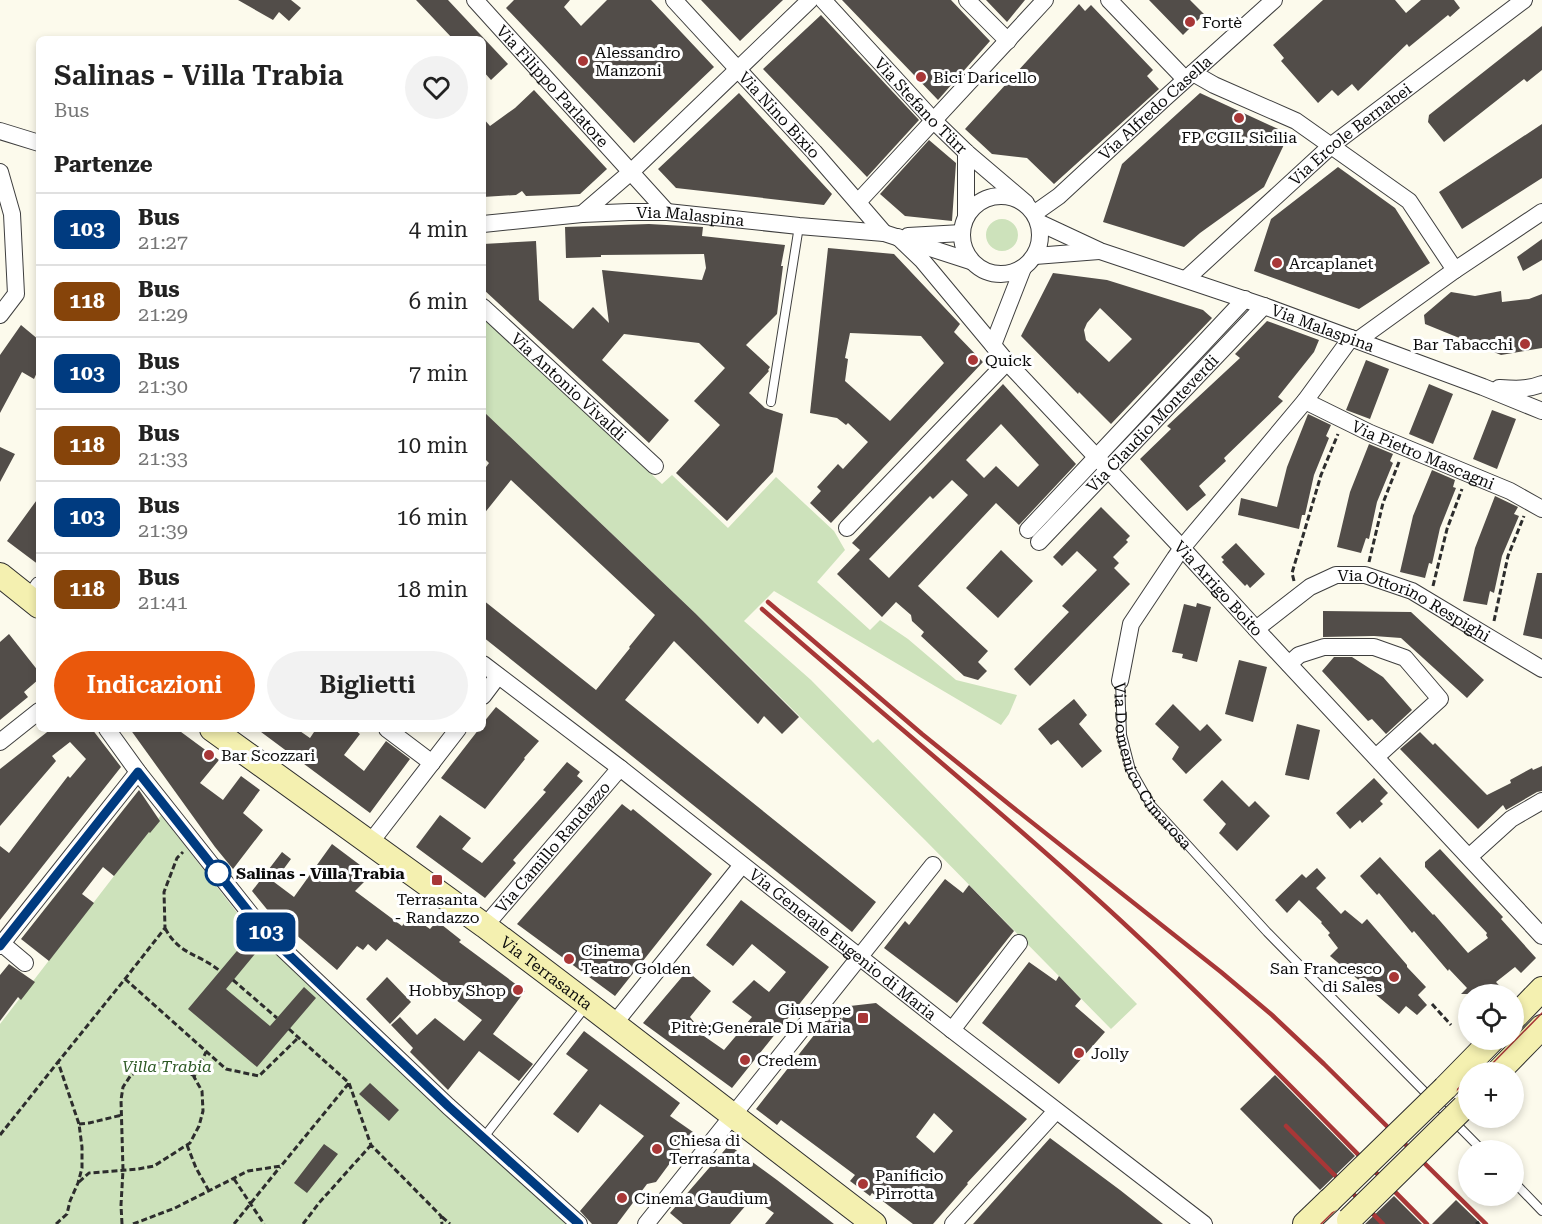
<!DOCTYPE html>
<html lang="it">
<head>
<meta charset="utf-8">
<style>
  body { margin:0; font-family:"Roboto Serif",serif; background:#f2f2f2; color:#222; height:100vh; display:flex; flex-direction:column; font-size:22px; white-space:nowrap }
  * { box-sizing:border-box; margin:0 }
  p { font-size:20px; color:#767676 }
  .icon { flex:none; width:33px; height:33px; fill:none; stroke:currentColor; stroke-width:2; stroke-linecap:round; stroke-linejoin:round }
  .map { position:relative; flex:1; overflow:hidden }
  .panel { position:absolute; left:36px; top:36px; width:450px; height:696px; display:flex; flex-direction:column; background:#fff; border-radius:9px; box-shadow:0 3px 9px #0003 }
  .panel>* { flex:none }
  .badge { padding:0 12px; border-radius:9px; font-size:21px; line-height:39px }
  .buttons { position:absolute; left:1458px; top:984px; display:grid; gap:12px }
  .buttons a { display:grid; place-items:center; width:66px; height:66px; border-radius:50%; background:#fff; box-shadow:0 3px 9px #0003; font-size:30px }
  .map>.badge { position:absolute; translate:-50% -50%; box-shadow:0 0 0 3px #fff }
  h2 { padding:0 18px; font-size:22px; line-height:54px }
  .round { display:grid; place-items:center; flex:none; width:63px; height:63px; border-radius:32px; background:#f2f2f2 }
  .headline { display:flex; align-items:center; justify-content:space-between; height:102px; padding:0 18px }
  h1 { font-size:28px; font-weight:600; line-height:45px }
  .cta { display:flex; gap:12px; margin-top:auto; padding:12px 18px }
  .cta a { flex:1; height:69px; border-radius:36px; background:#ea580c; color:#fff; font-size:24px; font-weight:600; line-height:69px; text-align:center }
  .cta a+a { background:#f2f2f2; color:#222 }
  ul { padding:0; list-style:none }
  li { display:flex; align-items:center; gap:18px; height:72px; padding:0 18px; border-top:2px solid #e0e0e0 }
  li div { flex:1 }
  li b { display:block; font-size:22px }
  li em { font-style:normal }
  li .badge { min-width:66px; font-weight:700; text-align:center }
  .map>svg:first-child { display:block }
  .green { fill:#cde2bb }
  .building { fill:#524d49; fill-rule:evenodd }
  .lines { fill:none; stroke-linecap:round; stroke-linejoin:round }
  .lane-casing { stroke:#3e3e3e; stroke-width:10 }
  .street-casing { stroke:#3e3e3e; stroke-width:18 }
  .secondary-casing { stroke:#2d2d2d; stroke-width:26 }
  .path { stroke:#2d2d2d; stroke-width:3; stroke-dasharray:6 3; stroke-linecap:butt }
  .lane { stroke:#fff; stroke-width:8 }
  .street { stroke:#fff; stroke-width:16 }
  .secondary { stroke:#f4f0b0; stroke-width:24 }
  .tram { stroke:#a83737; stroke-width:1.5 }
  .rail { stroke:#a83737; stroke-width:4.5 }
  .secondary-bridge-casing { stroke:#2d2d2d; stroke-width:26; stroke-linecap:butt }
  .secondary-bridge { stroke:#f4f0b0; stroke-width:24 }
  .line-casing { stroke:#fff; stroke-width:14 }
  .line { stroke:#003b80; stroke-width:9 }
  .poi-dot { fill:#a83737; stroke:#fff; stroke-width:2 }
  .stop-dot { fill:#fff; stroke:#003b80; stroke-width:3 }
  .labels { text-anchor:middle; dominant-baseline:central; stroke-width:6; stroke-linejoin:round; paint-order:stroke }
  .poi-label { font-size:16px; fill:#0b0b0b; stroke:#fff; text-anchor:start }
  .street-label { font-size:16px; fill:#0b0b0b; stroke:#fff }
  .stop-label { font-size:16px; font-weight:bold; fill:#0b0b0b; stroke:#fff; text-anchor:start }
  .park-label { font-size:16px; font-style:italic; fill:#2d5925; stroke:#fff }
</style>
</head>
<body>
<div class="map">
<svg width="1542" height="1224" viewBox="0 0 1542 1224">
  <rect width="100%" height="100%" fill="#fcfaec"/>
  <path class="green" d="M986 235a16 16 0 1 1 32 0a16 16 0 1 1-32 0Z
    M483 318 662 484 672 475 728 528 776 477 834 531 845 550 817 582 870 630 880 620 908 639 956 680 1017 695 1009 714 1001 725 774 591 744 621 811 680 873 743 878 739 1137 1004 1111 1029 925 840 695 613 483 411Z
    M161 815 242 919 568 1224H0V1024Z"/>
  <path class="building" d="M238 0H291L301 8 289 21 279 12 273 20Z
    M416 0H448L508 64 491 80 483 71V39H453Z
    M514 0H570L564 7 581 26 607 0H651L714 67 634 143 506 8Z
    M701 0H783L740 41Z
    M842 0H951L990 41 938 100Z
    M986 0H1025L1007 22Z
    M1149 0H1190L1204 14 1183 35Z
    M1323 0H1395L1406 13 1421 0H1454L1460 8 1450 17 1448 15 1409 47 1407 44 1358 91 1352 84 1338 96 1332 90 1318 103 1281 61 1284 58 1273 45Z
    M1079 4 1085 11 1091 5 1153 70 1147 76 1159 89 1054 184 1027 158 992 154 965 129Z
    M821 15 919 120 867 177 763 69Z
    M1542 26V70L1527 82 1524 79 1444 142 1428 122 1429 115Z
    M534 90 607 169 580 194 526 196 522 191 516 195 483 197V118L490 126 515 108Z
    M739 93 832 194 824 205 676 188 658 169Z
    M1200 93 1289 134 1264 187 1200 233 1184 247 1103 222 1122 164Z
    M1542 124V178L1462 229 1439 192Z
    M929 140 956 163 952 221 905 216 880 194Z
    M1338 167 1395 208 1430 263 1359 309 1254 271 1271 219Z
    M649 224 703 227 702 236 785 245 781 266H783L777 314 746 345 770 367 768 370 769 371 749 393 765 408 783 414 773 472 727 521 676 473 720 425 694 401 725 368 699 343 624 334 602 360 669 420 649 443 483 289V244L536 241 539 300 573 329 593 307 609 323 602 270 702 280 706 268 704 254 601 255V257L566 258 565 227Z
    M1542 239V260L1523 271 1517 257Z
    M828 248 894 254 960 324 954 332 983 362 831 523 810 503 821 491 817 487 838 464 843 469 868 442 848 423 846 425 837 418 810 413ZM850 333 921 336 944 363 890 421 845 381 848 359 845 358Z
    M1053 273 1107 280 1203 310 1212 318 1111 424 1079 392 1078 394 1021 336ZM1100 308 1132 339 1109 362 1086 340 1084 330 1087 323Z
    M1501 291 1502 302 1529 299 1542 294V348L1501 355 1425 324 1424 315 1451 292 1475 296Z
    M1267 321 1319 340 1314 352 1278 397 1283 401 1224 458 1226 461 1199 486 1206 495 1187 511 1140 459 1171 429 1167 426 1240 358 1235 354Z
    M21 325 39 340V368L34 379 22 372 0 413V355Z
    M1366 360 1389 369 1370 419 1346 410Z
    M1003 384 1076 464 1019 525 996 503 918 586 988 651 978 662 987 671 978 680 964 676 921 636 924 632 912 621 911 615 896 602 882 617 837 574 860 550 852 543ZM1001 424 1039 465 1018 487 996 466 984 478 966 460ZM952 480 968 495 889 578 869 559 930 496 933 499Z
    M1429 384 1453 394 1433 444 1409 434Z
    M1492 410 1516 419 1497 469 1473 459Z
    M483 411 695 613 799 717 782 734 764 716 758 724 674 641 625 700 876 902 852 932 483 637V600L596 690 630 648 629 647 655 615 511 480 483 515V471L489 463 483 457Z
    M1308 414 1331 425 1326 436 1329 438 1314 475 1305 515H1302L1299 529 1238 515 1241 498 1277 507 1287 467Z
    M1369 444 1393 454 1390 461 1393 463 1377 502 1369 539 1366 538 1361 553 1337 547 1350 492Z
    M0 447 15 454 0 482Z
    M1432 470 1455 480 1453 487 1456 488 1440 528 1432 564 1429 563 1425 578 1400 572 1413 516Z
    M1495 496 1518 507 1514 514 1519 516 1502 556 1494 593 1490 591 1487 605 1463 601 1475 548Z
    M39 497V565L7 541Z
    M1101 507 1130 536 1126 540 1128 542 1113 557 1119 563 1114 568 1130 584 1030 686 1014 669 1069 612 1062 606 1097 570 1077 551 1062 566 1053 557Z
    M1236 543 1265 574 1250 588 1247 584 1245 586 1222 562 1224 560 1221 557Z
    M1001 550 1033 581 998 618 966 588Z
    M1537 573H1542V639L1523 635Z
    M1197 603 1211 607 1197 662 1182 658 1183 654 1172 652 1184 604 1196 607Z
    M1323 611 1411 612 1484 680 1467 698 1401 638 1374 636 1323 637Z
    M9 634 39 672V679L24 692 28 697 0 720V642Z
    M1334 657H1352L1383 677 1412 710 1386 734 1372 719 1368 721 1322 671Z
    M1239 660 1267 667 1253 722 1225 714Z
    M1074 699 1087 715 1079 724 1102 751 1082 768 1058 740 1051 745 1038 729Z
    M1173 704 1200 731 1207 724 1222 740 1186 774 1172 759 1179 747 1155 724Z
    M496 707 539 741 524 758 525 759 485 809 441 778 479 729H483V723Z
    M1297 724 1320 730 1309 780 1285 775Z
    M51 729H92L121 767 0 920V846L9 853 68 776 70 778 86 759 70 742 52 756 56 761 0 826V769Z
    M130 729H177L219 760 200 783 223 800 241 776 260 790 243 813 263 830 233 869 215 847Z
    M257 729H297L310 738 316 729H354L360 734 344 755 364 771 386 741 410 759 370 813Z
    M1420 732 1433 745 1435 743 1487 795 1511 783 1510 780 1532 768 1533 770 1542 766V791L1537 792 1506 810 1503 805 1478 829 1400 749Z
    M567 762 580 772 577 776 583 781 513 860 516 863 485 898 416 847 440 815 471 838 462 849 482 863 546 792 543 790Z
    M1374 778 1388 793 1380 801 1383 804 1362 823 1360 820 1350 829 1336 813Z
    M1222 780 1249 807 1255 801 1270 816 1237 851 1219 833 1226 824 1203 800Z
    M139 790 160 821 150 833 149 832 114 876 103 867 82 894 94 903 49 961 21 939Z
    M622 804 631 811 633 809 712 874 615 996 517 924Z
    M332 844 372 874 355 891 402 926 410 915 430 929 437 921 461 940 459 942 525 991 493 1034 533 1064 519 1081 479 1051 448 1090 410 1052 413 1048 391 1025 400 1017 417 1035 435 1018 464 1041 482 1020 451 996 455 991 387 939 376 951 368 944 363 950 357 946 337 970 294 933 291 936 283 929 252 891 282 852 291 859 274 882 294 897Z
    M1440 849 1503 917 1501 919 1536 958 1521 973 1515 967 1496 982 1507 994H1461L1467 988 1449 969 1448 971 1414 931 1412 933 1379 893 1377 895 1360 876 1380 857 1433 915 1434 914 1468 953 1488 938 1486 935 1487 933 1425 867V862Z
    M1317 868 1326 878 1316 888 1341 914 1345 910 1362 924 1367 919 1407 965V967L1426 987 1418 995 1427 1005 1417 1015 1406 1006 1399 1014 1330 956 1338 948 1328 935 1330 933 1321 923 1322 922 1299 900 1287 913 1275 900 1302 874 1306 878Z
    M945 879 963 893 969 885 1014 931 957 1003 884 948 905 921 909 925Z
    M741 900 829 967 732 1088 643 1023 687 971 711 991 690 1017 694 1022 691 1027 724 1050 752 1017 732 1002 754 980 769 992 786 972 752 944 733 966 706 945Z
    M247 939 259 949 226 989 270 1026 304 987 316 998 257 1067 188 1009Z
    M1029 962 1056 981 1059 976 1081 999 1075 1006 1105 1032 1059 1084 982 1023Z
    M9 964 35 982 21 1000 18 997 0 1021V975Z
    M387 977 411 1002 390 1024 366 999Z
    M876 1003 1027 1119 967 1183 968 1184 933 1224H913L872 1193 870 1196 850 1181 855 1175 781 1120 777 1125 756 1109 833 1011 842 1019 850 1006ZM934 1113 953 1131 934 1153 916 1137Z
    M584 1031 680 1103 670 1116 693 1132 656 1182 647 1184 617 1224H592L580 1211 644 1136 600 1104 578 1133 553 1114 588 1070 566 1054Z
    M1275 1075 1355 1156 1320 1190 1240 1109Z
    M370 1083 399 1110 389 1121 359 1094Z
    M1050 1138 1120 1190 1163 1224H973Z
    M324 1144 338 1154 307 1193 294 1183Z
    M729 1145 777 1180 834 1224H765L774 1213 752 1198 730 1224H683L670 1213Z
    M1394 1196 1422 1224H1365Z
    M1456 1200 1481 1224H1432Z"/>
  <g class="lines">
    <g class="lane-casing">
      <g id="lane">
        <path d="M771 402 799 226"/>
        <path id="s1" d="M1120 681 1122 735 1131 770 1151 805 1267 932 1482 1150"/>
        <path d="M484 1137 587 1005"/>
        <path d="M1514 1182 1542 1211"/>
      </g>
    </g>
    <g class="street-casing">
      <g id="street">
        <path id="s2" d="M475 0 667 212"/>
        <path id="s3" d="M674 0 814 152 884 233"/>
        <path id="s4" d="M823 0 933 120 966 152 1026 203"/>
        <path d="M967 0 1008 41"/>
        <path d="M1109 0 1185 79"/>
        <path d="M1193 73 1214 85 1296 121 1409 201 1455 270"/>
        <path d="M0 131 39 143"/>
        <path d="M966 152V217"/>
        <path d="M0 172 12 214 16 294 0 315"/>
        <circle cx="1001" cy="235" r="39"/>
        <path d="M858 202 1045 0"/>
        <path id="s5" d="M1035 213 1059 196 1165 98 1274 0"/>
        <path d="M582 214 632 171 810 0"/>
        <path id="s6" d="M1040 223 1100 251 1264 306 1483 387 1542 411"/>
        <path id="s7" d="M483 224 582 214 629 212H667L799 226 884 233 970 261"/>
        <path d="M908 236 962 233"/>
        <path id="s8" d="M898 237 922 260 1007 362 1182 548 1256 629 1542 936"/>
        <path d="M1035 256 1099 251"/>
        <path id="s9" d="M1186 279 1332 145 1524 0"/>
        <path id="s10" d="M483 307 655 466"/>
        <path d="M1358 340 1455 270 1542 212"/>
        <path d="M993 345 1023 268"/>
        <path d="M1499 388C1514 389 1527 390 1542 384"/>
        <path id="s11" d="M1305 401 1370 433 1510 491 1542 509"/>
        <path d="M847 528 1007 362"/>
        <path d="M1028 530 1245 299"/>
        <path id="s12" d="M1039 542 1264 306"/>
        <path d="M30 598 39 585"/>
        <path id="s13" d="M1256 629 1310 587 1336 575H1365L1412 591 1542 669"/>
        <path id="s14" d="M483 664 620 768 952 1030 1204 1224"/>
        <path d="M1289 664 1299 655 1324 647H1374L1405 658 1440 699 1376 757"/>
        <path d="M1120 681 1131 624 1175 558 1182 548 1305 401 1351 338"/>
        <path d="M483 696 498 676"/>
        <path d="M107 729 138 772 264 931 448 1106 579 1224"/>
        <path d="M387 729 432 763"/>
        <path d="M0 742 39 711"/>
        <path d="M370 843 458 729"/>
        <path d="M1469 857 1511 819 1542 801"/>
        <path id="s15" d="M485 926 620 768"/>
        <path d="M0 942 25 963"/>
        <path d="M0 946 138 772"/>
        <path d="M614 1024 742 865"/>
        <path d="M952 1030 1019 943"/>
        <path d="M646 1224 933 865"/>
        <path d="M953 1224 1056 1111"/>
      </g>
    </g>
    <g class="secondary-casing">
      <g id="secondary">
        <path d="M0 575 39 606"/>
        <path id="s16" d="M212 729 485 926 588 1004 874 1224"/>
        <path d="M1514 1018 1542 989"/>
        <path d="M1498 1072 1542 1027"/>
        <path d="M1445 1088 1492 1040"/>
        <path d="M1305 1224 1330 1200"/>
      </g>
    </g>
    <path class="path" d="M1369 562 1383 503 1399 462
      M1294 581 1292 573 1321 475 1338 434
      M1433 586 1447 529 1462 489
      M1494 621 1508 556 1524 516
      M165 928C179 955 198 953 220 971
      M125 979 226 1069 259 1076 299 1037
      M233 980 277 1018
      M1432 1004 1451 1025
      M289 1029 349 1083 371 1145 441 1216 442 1224
      M79 1124 89 1123 122 1115
      M0 1135 58 1062
      M187 1145 196 1168 209 1191
      M234 1179 264 1224
      M79 1182 89 1173 138 1169 154 1166 190 1143 199 1126 203 1111 202 1091 194 1077 206 1052
      M442 1217 450 1224
      M56 1224 67 1214 70 1201 78 1183 82 1168V1147L79 1124 58 1062 125 979 165 928 164 892 177 858 183 852
      M122 1224 121 1205 123 1170 121 1100 123 1087 131 1075 154 1063 170 1065 187 1071 194 1076
      M133 1224 175 1208 248 1171 281 1166 349 1083
      M234 1224 280 1167
      M303 1224 319 1203 371 1145
      M1476 1224 1479 1222"/>
    <use href="#lane" class="lane"/>
    <use href="#street" class="street"/>
    <use href="#secondary" class="secondary"/>
    <path class="tram" d="M1484 1072 1542 1013
      M1321 1224 1468 1079"/>
    <path class="rail" d="M768 602 922 734 1010 805 1221 972 1272 1015 1324 1064 1486 1224
      M762 609C885 717 1013 820 1133 932 1234 1026 1329 1126 1427 1224
      M1286 1126 1383 1224"/>
    <g class="secondary-bridge-casing">
      <path id="secondary-bridge" d="M1330 1200 1445 1088
        M1349 1220 1464 1107"/>
    </g>
    <use href="#secondary-bridge" class="secondary-bridge"/>
  </g>
  <g class="lines">
    <g class="line-casing">
      <path id="line" d="M0 946 138 772 264 931 448 1106 579 1224"/>
    </g>
    <use href="#line" class="line"/>
  </g>
  <g class="poi-dot">
    <circle cx="1190" cy="22" r="6"/>
    <circle cx="583" cy="61" r="6"/>
    <circle cx="921" cy="77" r="6"/>
    <circle cx="1239" cy="118" r="6"/>
    <circle cx="1277" cy="263" r="6"/>
    <circle cx="1525" cy="344" r="6"/>
    <circle cx="973" cy="360" r="6"/>
    <circle cx="209" cy="755" r="6"/>
    <rect x="431" y="874" width="12" height="12" rx="3"/>
    <circle cx="569" cy="959" r="6"/>
    <circle cx="1394" cy="977" r="6"/>
    <circle cx="518" cy="990" r="6"/>
    <rect x="857" y="1012" width="12" height="12" rx="3"/>
    <circle cx="1079" cy="1053" r="6"/>
    <circle cx="745" cy="1060" r="6"/>
    <circle cx="657" cy="1149" r="6"/>
    <circle cx="863" cy="1184" r="6"/>
    <circle cx="622" cy="1198" r="6"/>
  </g>
  <circle class="stop-dot" cx="218" cy="873" r="12"/>
  <g class="labels">
    <g class="poi-label">
      <text x="1202" y="22">Fortè</text>
      <text x="595" y="52">Alessandro<tspan x="595" dy="18">Manzoni</tspan></text>
      <text x="933" y="77">Bici Daricello</text>
      <text x="1239" y="137" text-anchor="middle">FP CGIL Sicilia</text>
      <text x="1289" y="263">Arcaplanet</text>
      <text x="1513" y="344" text-anchor="end">Bar Tabacchi</text>
      <text x="985" y="360">Quick</text>
      <text x="221" y="755">Bar Scozzari</text>
      <text x="437" y="899" text-anchor="middle">Terrasanta<tspan x="437" dy="18">- Randazzo</tspan></text>
      <text x="581" y="950">Cinema<tspan x="581" dy="18">Teatro Golden</tspan></text>
      <text x="1382" y="968" text-anchor="end">San Francesco<tspan x="1382" dy="18">di Sales</tspan></text>
      <text x="506" y="990" text-anchor="end">Hobby Shop</text>
      <text x="851" y="1009" text-anchor="end">Giuseppe<tspan x="851" dy="18">Pitrè;Generale Di Maria</tspan></text>
      <text x="1091" y="1053">Jolly</text>
      <text x="757" y="1060">Credem</text>
      <text x="669" y="1140">Chiesa di<tspan x="669" dy="18">Terrasanta</tspan></text>
      <text x="875" y="1175">Panificio<tspan x="875" dy="18">Pirrotta</tspan></text>
      <text x="634" y="1198">Cinema Gaudium</text>
    </g>
    <g class="street-label">
      <text stroke="none"><textPath href="#s2" startOffset="116">Via Filippo Parlatore</textPath></text>
      <text stroke="none"><textPath href="#s4" startOffset="144">Via Stefano Türr</textPath></text>
      <text stroke="none"><textPath href="#s5" startOffset="160">Via Alfredo Casella</textPath></text>
      <text stroke="none"><textPath href="#s3" startOffset="156">Via Nino Bixio</textPath></text>
      <text stroke="none"><textPath href="#s9" startOffset="219">Via Ercole Bernabei</textPath></text>
      <text stroke="none"><textPath href="#s7" startOffset="208">Via Malaspina</textPath></text>
      <text stroke="none"><textPath href="#s6" startOffset="302">Via Malaspina</textPath></text>
      <text stroke="none"><textPath href="#s10" startOffset="117">Via Antonio Vivaldi</textPath></text>
      <text stroke="none"><textPath href="#s12" startOffset="164">Via Claudio Monteverdi</textPath></text>
      <text stroke="none"><textPath href="#s11" startOffset="130">Via Pietro Mascagni</textPath></text>
      <text stroke="none"><textPath href="#s8" startOffset="476">Via Arrigo Boito</textPath></text>
      <text stroke="none"><textPath href="#s13" startOffset="182">Via Ottorino Respighi</textPath></text>
      <text stroke="none"><textPath href="#s1" startOffset="94">Via Domenico Cimarosa</textPath></text>
      <text stroke="none"><textPath href="#s15" startOffset="104">Via Camillo Randazzo</textPath></text>
      <text stroke="none"><textPath href="#s14" startOffset="456">Via Generale Eugenio di Maria</textPath></text>
      <text stroke="none"><textPath href="#s16" startOffset="414">Via Terrasanta</textPath></text>
    </g>
    <g class="stop-label">
      <text x="236" y="873">Salinas - Villa Trabia</text>
    </g>
    <g class="park-label">
      <text x="167" y="1066">Villa Trabia</text>
    </g>
  </g>
</svg>
<div class="buttons">
<a><svg class="icon" aria-label="locate" viewBox="0 0 24 24"><circle cx="12" cy="12" r="6"/><path d="M12 2v4M12 18v4M2 12h4M18 12h4"/></svg></a>
<a>+</a>
<a>−</a>
</div>
<b class="badge" style="left:266px;top:932px;background:#003b80;color:#fff">103</b>
<section class="panel">
<div class="headline"><div><h1>Salinas - Villa Trabia</h1><p>Bus</p></div><a class="round"><svg class="icon" aria-label="heart" viewBox="0 0 24 24"><path d="M12 20l-8-8c-3-5 5-10 8-4 3-6 11-1 8 4z"/></svg></a></div>
<h2>Partenze</h2>
<ul>
<li><span class="badge" style="background:#003b80;color:#fff">103</span><div><b>Bus</b><p>21:27</p></div><em>4 min</em></li>
<li><span class="badge" style="background:#86440a;color:#fff">118</span><div><b>Bus</b><p>21:29</p></div><em>6 min</em></li>
<li><span class="badge" style="background:#003b80;color:#fff">103</span><div><b>Bus</b><p>21:30</p></div><em>7 min</em></li>
<li><span class="badge" style="background:#86440a;color:#fff">118</span><div><b>Bus</b><p>21:33</p></div><em>10 min</em></li>
<li><span class="badge" style="background:#003b80;color:#fff">103</span><div><b>Bus</b><p>21:39</p></div><em>16 min</em></li>
<li><span class="badge" style="background:#86440a;color:#fff">118</span><div><b>Bus</b><p>21:41</p></div><em>18 min</em></li>
</ul>
<div class="cta"><a>Indicazioni</a><a>Biglietti</a></div>
</section>
</div>
</body>
</html>
